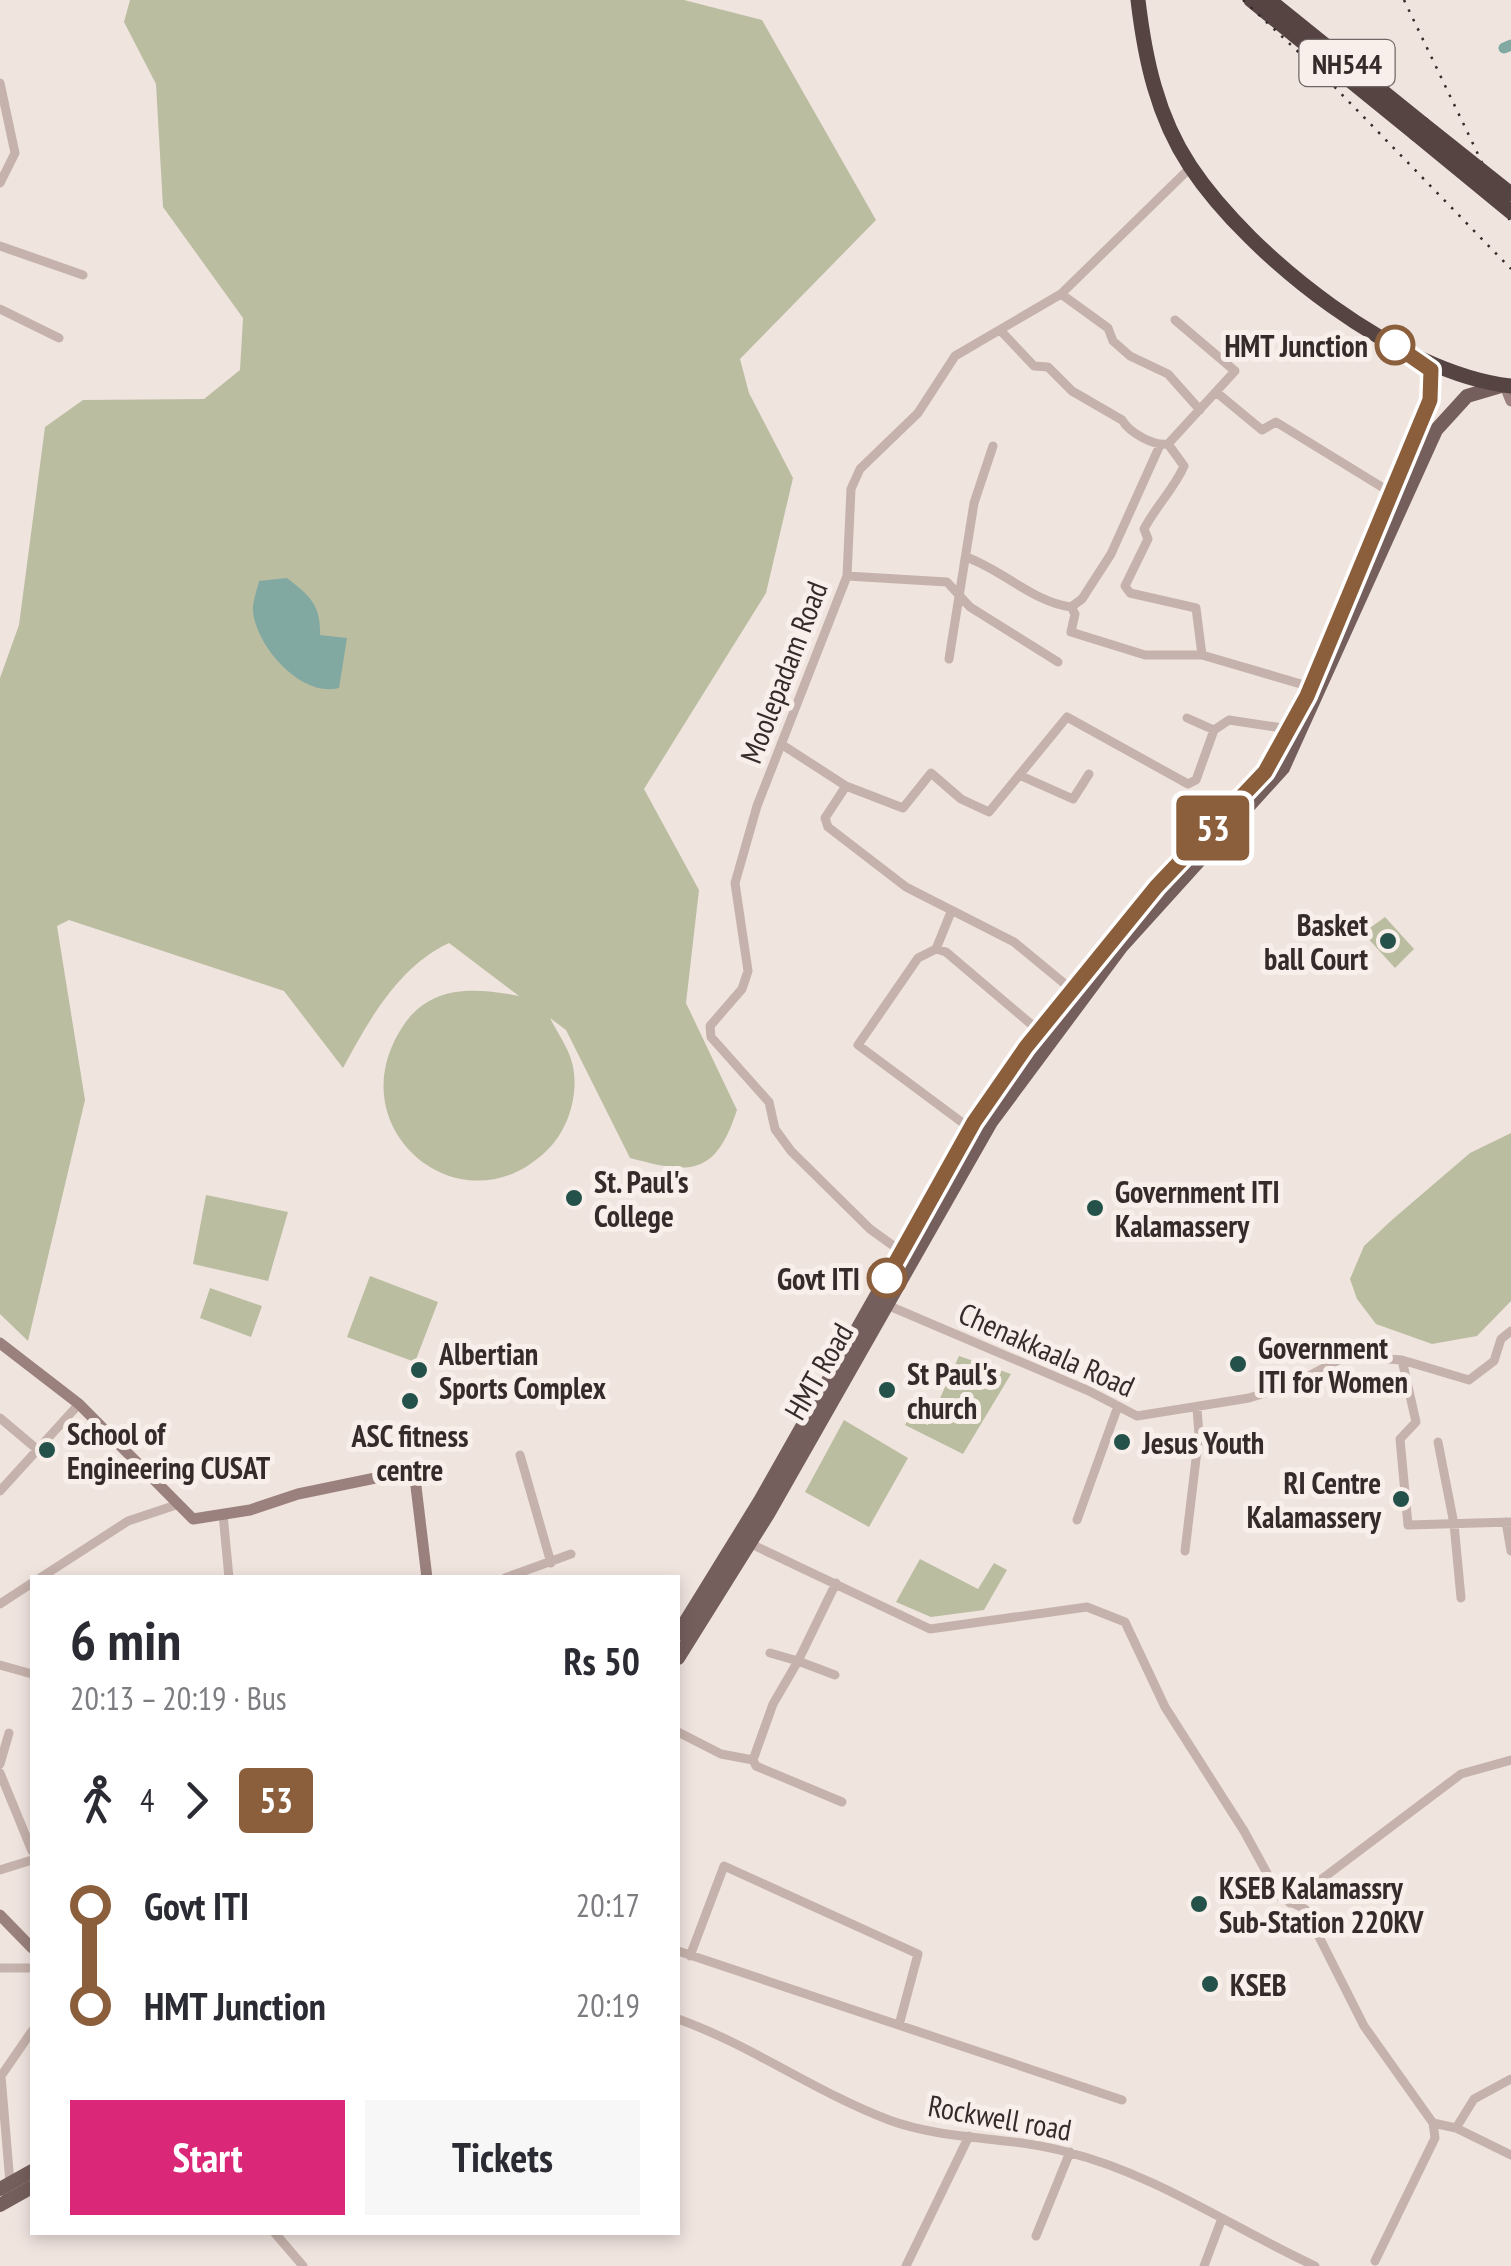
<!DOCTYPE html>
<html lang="en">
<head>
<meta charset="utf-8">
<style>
  body { margin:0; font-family:"PT Sans Narrow",sans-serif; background:#f7f7f7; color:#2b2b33; height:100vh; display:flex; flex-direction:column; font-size:38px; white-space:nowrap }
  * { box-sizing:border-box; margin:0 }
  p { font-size:32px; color:#7c7c81 }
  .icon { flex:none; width:55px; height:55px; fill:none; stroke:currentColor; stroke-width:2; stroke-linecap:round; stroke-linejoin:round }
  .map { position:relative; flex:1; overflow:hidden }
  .side { position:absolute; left:30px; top:1575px; width:650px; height:660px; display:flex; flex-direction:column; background:#fff; border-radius:0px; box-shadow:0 5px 15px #0003 }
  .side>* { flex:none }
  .badge { padding:0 20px; border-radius:8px; font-size:35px; line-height:65px }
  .map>.badge { position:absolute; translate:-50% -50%; box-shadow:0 0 0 5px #fff }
  .legs { display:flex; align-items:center; gap:15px; height:110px; padding:0 40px; font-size:32px }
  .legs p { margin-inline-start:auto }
  .summary { display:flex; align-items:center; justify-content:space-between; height:170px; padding:0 40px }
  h1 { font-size:55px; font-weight:700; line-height:75px }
  .action { display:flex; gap:20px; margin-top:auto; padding:20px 40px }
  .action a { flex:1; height:115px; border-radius:0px; background:#db2777; color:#fff; font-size:40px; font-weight:700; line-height:115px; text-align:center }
  .action a+a { background:#f7f7f7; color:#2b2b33 }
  ul { padding:0 40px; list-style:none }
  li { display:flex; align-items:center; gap:35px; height:100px; font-size:38px }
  li i { display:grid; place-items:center; width:15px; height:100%; margin:0 12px; background:currentColor }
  li i::after { content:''; width:25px; height:25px; margin:-12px; border:8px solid; border-radius:50%; background:#fff }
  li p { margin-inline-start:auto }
  li:first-child i { background:linear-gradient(#0000 50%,currentColor 0) }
  li:last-child i { background:linear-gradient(currentColor 50%,#0000 0) }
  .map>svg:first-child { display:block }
  .green { fill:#babda0 }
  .water { fill:#81a9a2 }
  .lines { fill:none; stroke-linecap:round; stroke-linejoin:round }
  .canal { stroke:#81a9a2; stroke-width:11 }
  .street { stroke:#c6b2ac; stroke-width:9 }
  .secondary { stroke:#9a817d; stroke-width:11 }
  .primary { stroke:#755f5d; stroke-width:14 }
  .highway { stroke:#554442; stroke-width:15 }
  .rail { stroke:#352b2a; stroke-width:2.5; stroke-dasharray:2.5 8; stroke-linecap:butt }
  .highway-bridge { stroke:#554442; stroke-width:15 }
  .line-1-casing { stroke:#fff; stroke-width:22 }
  .line-1 { stroke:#8b5e3c; stroke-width:15 }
  .stop-1-dot { fill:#fff; stroke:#8b5e3c; stroke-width:5 }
  .poi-dot { fill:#24524a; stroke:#f8efea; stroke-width:4 }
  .labels { text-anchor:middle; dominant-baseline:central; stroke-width:10; stroke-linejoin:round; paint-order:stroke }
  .shield { fill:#f8efea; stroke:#706664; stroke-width:2.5 }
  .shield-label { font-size:28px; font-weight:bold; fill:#352b2a }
  .stop-label { font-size:30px; font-weight:bold; fill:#352b2a; stroke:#f8efea; text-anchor:end }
  .street-label { font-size:30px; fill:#352b2a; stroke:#f8efea }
  .poi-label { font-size:30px; font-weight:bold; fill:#352b2a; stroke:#f8efea; text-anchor:start }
</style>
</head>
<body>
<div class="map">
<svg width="1511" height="2266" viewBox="0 0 1511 2266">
  <rect width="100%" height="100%" fill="#f0e4df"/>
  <path class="green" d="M130 0H684L762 20 876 220 740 359 749 393 793 478 766 593 644 789 699 890 686 1003 737 1110C715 1177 690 1174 630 1158L566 1030 550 1018C559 1036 572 1052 574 1073 577 1098 568 1127 552 1145 468 1238 333 1131 403 1026 431 983 478 988 519 996L449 943C398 967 369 1020 343 1068L284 991 69 920 57 926 85 1100 28 1341 0 1314V678L19 625 45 427 83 400 204 399 240 370 243 318 163 207 156 84 124 22Z
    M1385 917 1414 949 1395 968 1363 933Z
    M1511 1133V1301L1477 1336 1432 1344 1376 1324 1357 1299 1350 1279 1364 1246 1393 1219 1470 1153Z
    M206 1195 288 1212 268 1281 193 1264Z
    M370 1276 438 1302 415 1362 347 1337Z
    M210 1288 262 1306 251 1337 200 1318Z
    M959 1356 1011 1374 963 1454 905 1425 909 1418 928 1425Z
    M844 1420 908 1458 869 1527 805 1492Z
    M920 1559 978 1589 994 1563 1007 1570 984 1610 931 1617 896 1602Z"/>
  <path class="water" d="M287 578C310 596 321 605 320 635L347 638 339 688C301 698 257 647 253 612 252 603 257 590 259 581Z"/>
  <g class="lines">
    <path class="canal" d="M1504 48 1511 45"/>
    <path class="street" d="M0 83 15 153 0 183
      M0 246 83 275
      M1061 294 1108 328 1113 341 1130 356 1168 374 1200 410
      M0 309 59 338
      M1175 320 1235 371 1168 444 1184 466C1174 489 1156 506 1144 529L1148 539 1125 586 1130 593 1196 608 1202 655 1311 687
      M1000 330 1034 366 1048 367 1072 391 1122 420C1130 433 1153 446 1168 444
      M1216 392 1262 430 1276 422 1390 492
      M966 557C1003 570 1033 602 1071 607L1075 614 1071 632 1145 655H1202
      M847 576 947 582 970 607 1058 662
      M1071 607 1082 599 1111 554 1160 445
      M949 659 974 503 993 446
      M1187 718 1214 730
      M781 744 846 786 903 808 931 773 961 799 989 812 1067 717 1188 784 1196 780 1214 730 1229 720 1289 729
      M1019 775 1073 799 1089 774
      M846 786 825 818 828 827 906 887 1014 942 1071 989
      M951 912 936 949 918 958 858 1045 971 1129
      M936 949 946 952 1038 1030
      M902 1252 870 1229 791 1151 775 1129 769 1102 711 1037 710 1026 742 989 748 971 735 883 757 806 847 576 851 489 860 469 918 413 955 356 1061 294 1191 167
      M887 1305 1089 1391 1137 1416 1249 1398 1294 1384 1346 1356 1402 1360 1469 1380 1494 1361 1501 1339 1511 1331
      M1402 1360 1416 1422 1400 1439 1408 1525 1511 1522
      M0 1418 38 1450
      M1438 1442 1454 1524 1461 1598
      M520 1455 551 1563
      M0 1491 79 1404
      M223 1514 229 1578
      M1077 1520 1118 1406
      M1506 1522 1511 1551
      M749 1543 930 1629 1087 1607 1125 1622 1165 1707 1244 1831 1280 1897 1305 1909 1364 2026 1433 2123 1435 2138 1375 2261
      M1185 1551 1199 1434 1197 1409
      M40 1578 128 1521 179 1504
      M505 1578 571 1554
      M0 1604 32 1583
      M770 1653 798 1661 773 1704 753 1760 756 1766 842 1802
      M0 1665 32 1674
      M835 1675 798 1661 836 1583
      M678 1732 721 1754 753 1760
      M0 1764 9 1733
      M0 1773 32 1851
      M0 1870 32 1860
      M1290 1903 1461 1774 1511 1760
      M678 1951 1122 2100
      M690 1956 724 1866 918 1954 899 2025
      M0 1968H32
      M678 2019C751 2045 815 2092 889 2120 946 2141 1009 2136 1067 2152 1155 2174 1233 2228 1315 2266
      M1433 2123 1456 2128 1474 2099 1511 2079
      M1456 2128 1511 2155
      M10 2183 1 2076 32 2031
      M274 2232 303 2266
      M1036 2236 1070 2152
      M906 2266 969 2136
      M1204 2266 1221 2221"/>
    <path class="secondary" d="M1505 386 1511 401
      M0 1343 79 1404 193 1519 250 1510 298 1494 414 1470 427 1578
      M0 1915 32 1948"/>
    <path class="primary" d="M678 1634 760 1501 974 1123 1026 1047 1113 936 1265 771 1307 696 1429 400 1431 370 1419 359
      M678 1658 768 1514 991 1122 1121 947 1283 768 1436 430 1467 396 1501 386
      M0 2189 32 2171
      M0 2205 32 2187"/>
    <path class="highway" d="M1138 0C1145 59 1157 116 1190 166 1251 258 1400 374 1511 386
      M1251 0 1416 134
      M1269 0 1423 124"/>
    <path class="rail" d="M1243 0 1323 75 1511 269
      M1404 0 1511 223"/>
    <path class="highway-bridge" d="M1423 124 1511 194
      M1416 134 1511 212"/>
  </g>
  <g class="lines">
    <g class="line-1-casing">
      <path id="line-1" d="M887 1278 974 1122 1026 1047 1156 887 1265 772 1307 696 1430 400 1431 370 1395 345"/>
    </g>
    <use href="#line-1" class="line-1"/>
  </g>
  <g class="stop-1-dot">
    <circle cx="1395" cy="345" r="18"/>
    <circle cx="887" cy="1278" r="18"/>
  </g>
  <g class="poi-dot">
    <circle cx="1388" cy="941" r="10"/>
    <circle cx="574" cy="1198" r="10"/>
    <circle cx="1095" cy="1208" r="10"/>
    <circle cx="1238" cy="1364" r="10"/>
    <circle cx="419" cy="1370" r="10"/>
    <circle cx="887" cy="1390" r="10"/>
    <circle cx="410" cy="1401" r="10"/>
    <circle cx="1122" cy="1442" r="10"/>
    <circle cx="47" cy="1450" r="10"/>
    <circle cx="1401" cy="1499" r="10"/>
    <circle cx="1199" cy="1904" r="10"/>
    <circle cx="1210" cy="1984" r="10"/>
  </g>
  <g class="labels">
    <rect class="shield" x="1299.5" y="40" width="95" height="46" rx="8"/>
    <g class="shield-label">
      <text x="1347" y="63">NH544</text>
    </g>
    <g class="stop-label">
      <text x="1368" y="345">HMT Junction</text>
      <text x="860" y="1278">Govt ITI</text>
    </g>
    <g class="street-label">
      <text transform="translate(783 672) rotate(-69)">Moolepadam Road</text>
      <text transform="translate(1047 1349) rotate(24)">Chenakkaala Road</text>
      <text transform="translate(818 1371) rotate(-60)">HMT Road</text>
      <text transform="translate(1000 2117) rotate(10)">Rockwell road</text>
    </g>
    <g class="poi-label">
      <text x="1368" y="924" text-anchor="end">Basket<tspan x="1368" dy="34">ball Court</tspan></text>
      <text x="594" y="1181">St. Paul's<tspan x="594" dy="34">College</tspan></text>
      <text x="1115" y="1191">Government ITI<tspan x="1115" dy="34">Kalamassery</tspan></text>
      <text x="1258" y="1347">Government<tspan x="1258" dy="34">ITI for Women</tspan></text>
      <text x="439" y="1353">Albertian<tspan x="439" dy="34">Sports Complex</tspan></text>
      <text x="907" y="1373">St Paul's<tspan x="907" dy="34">church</tspan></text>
      <text x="67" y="1433">School of<tspan x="67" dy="34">Engineering CUSAT</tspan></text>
      <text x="410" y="1435" text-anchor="middle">ASC fitness<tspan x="410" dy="34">centre</tspan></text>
      <text x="1142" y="1442">Jesus Youth</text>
      <text x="1381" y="1482" text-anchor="end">RI Centre<tspan x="1381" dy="34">Kalamassery</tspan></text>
      <text x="1219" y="1887">KSEB Kalamassry<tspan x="1219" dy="34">Sub-Station 220KV</tspan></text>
      <text x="1230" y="1984">KSEB</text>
    </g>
  </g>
</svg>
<b class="badge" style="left:1213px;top:828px;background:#8b5e3c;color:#fff">53</b>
<section class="side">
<div class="summary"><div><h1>6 min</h1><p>20:13 – 20:19 · Bus</p></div><b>Rs 50</b></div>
<div class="legs"><svg class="icon" aria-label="walk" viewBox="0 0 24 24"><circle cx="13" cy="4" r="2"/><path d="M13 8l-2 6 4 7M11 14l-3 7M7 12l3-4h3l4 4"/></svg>4<svg class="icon" aria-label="forward" viewBox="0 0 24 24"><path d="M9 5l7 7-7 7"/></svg><b class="badge" style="background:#8b5e3c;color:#fff">53</b></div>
<ul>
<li><i style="color:#8b5e3c"></i><b>Govt ITI</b><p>20:17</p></li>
<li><i style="color:#8b5e3c"></i><b>HMT Junction</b><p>20:19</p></li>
</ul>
<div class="action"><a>Start</a><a>Tickets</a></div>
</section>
</div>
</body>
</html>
